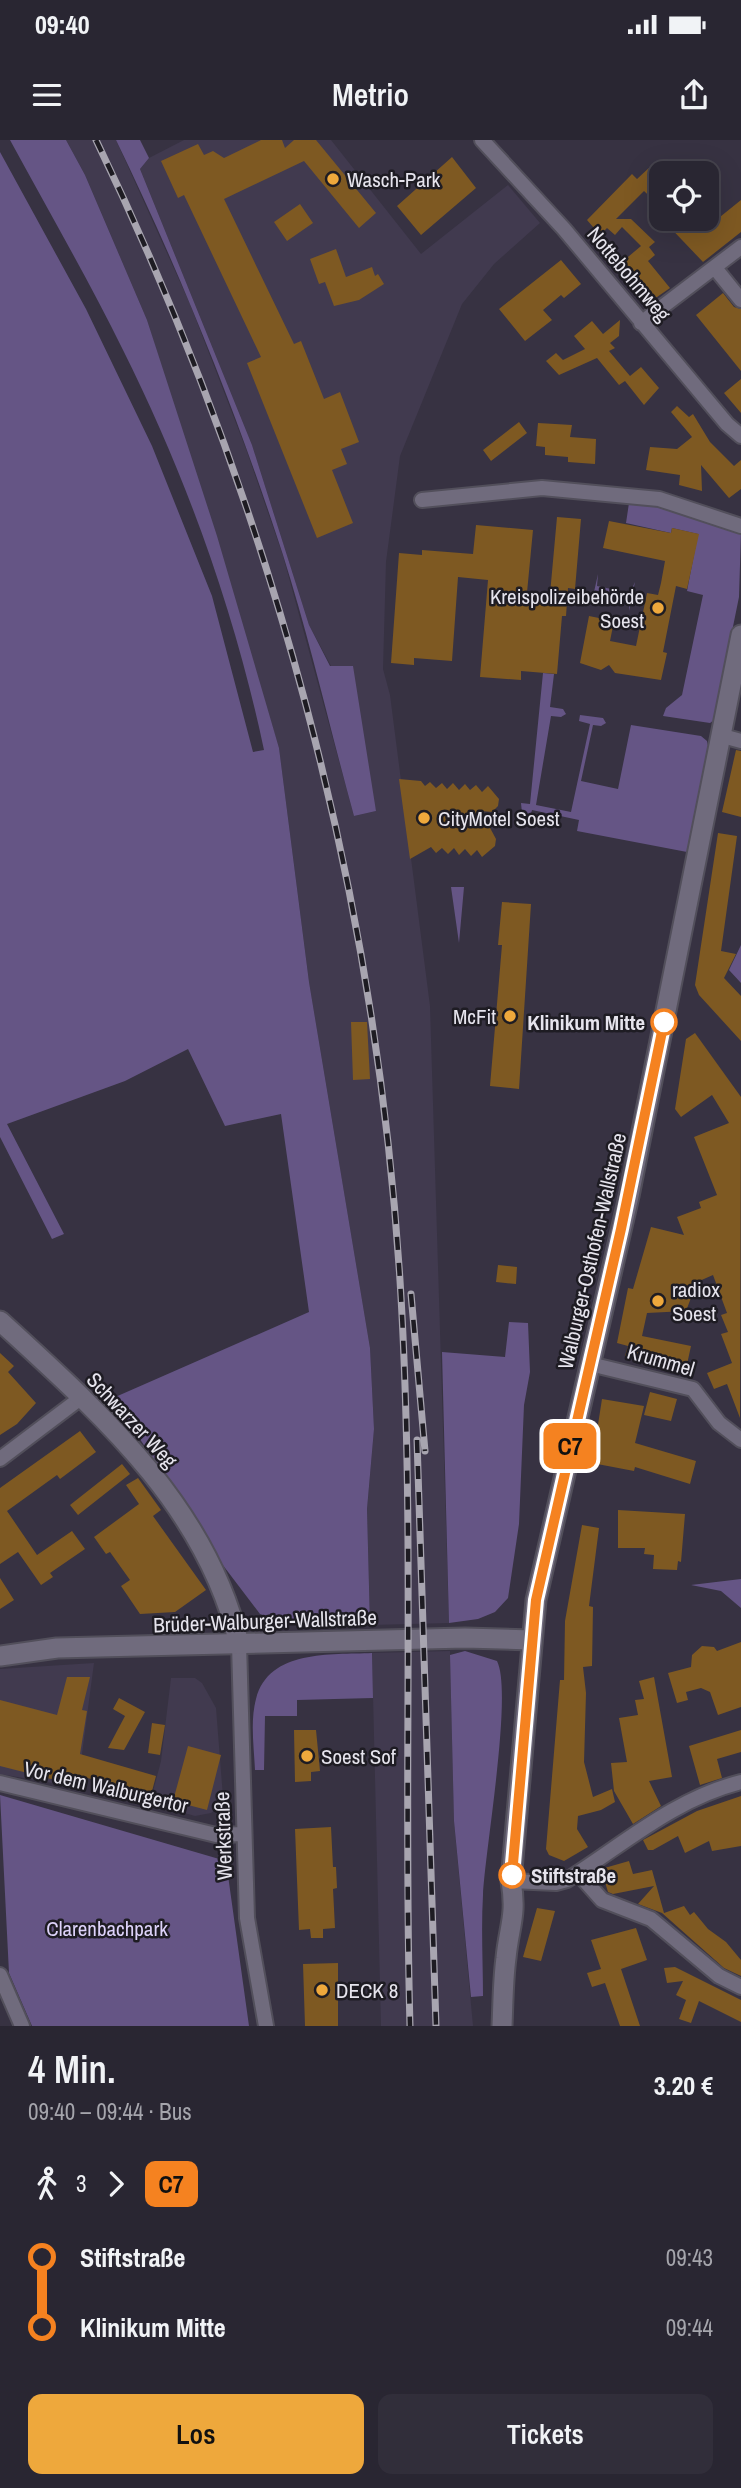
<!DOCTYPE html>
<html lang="de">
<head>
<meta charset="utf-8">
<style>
  body { margin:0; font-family:"Archivo Narrow",sans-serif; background:#312e3a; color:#f1f3f6; height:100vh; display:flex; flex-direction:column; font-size:26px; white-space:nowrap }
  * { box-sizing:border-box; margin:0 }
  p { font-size:23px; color:#a5a5ac }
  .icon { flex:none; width:38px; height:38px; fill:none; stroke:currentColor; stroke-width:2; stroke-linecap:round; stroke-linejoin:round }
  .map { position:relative; height:1886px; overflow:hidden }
  .drawer { display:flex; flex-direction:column; background:#292632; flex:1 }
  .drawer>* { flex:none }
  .badge { padding:0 14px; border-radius:10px; font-size:24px; line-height:46px }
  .buttons { position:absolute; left:649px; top:21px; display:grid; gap:14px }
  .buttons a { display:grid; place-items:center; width:70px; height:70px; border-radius:14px; background:#292632; box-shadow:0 7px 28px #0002,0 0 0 2px #45434d; font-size:35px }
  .map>.badge { position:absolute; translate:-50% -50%; box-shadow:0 0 0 4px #fff }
  .legs { display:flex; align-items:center; gap:10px; height:77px; padding:0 28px; font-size:23px }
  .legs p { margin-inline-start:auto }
  .overview { display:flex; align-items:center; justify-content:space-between; height:119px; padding:0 28px }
  h1 { font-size:38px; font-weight:600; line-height:52px }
  .cta { display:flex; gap:14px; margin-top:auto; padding:14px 28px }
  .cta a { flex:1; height:80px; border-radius:14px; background:#eea83c; color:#111; font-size:28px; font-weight:600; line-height:80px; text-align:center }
  .cta a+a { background:#312e3a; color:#f1f3f6 }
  ul { padding:0 28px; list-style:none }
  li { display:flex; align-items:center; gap:24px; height:70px; font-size:26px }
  li i { display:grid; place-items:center; width:10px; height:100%; margin:0 9px; background:currentColor }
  li i::after { content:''; width:18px; height:18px; margin:-9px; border:5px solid; border-radius:50%; background:#292632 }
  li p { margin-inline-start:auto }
  li:first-child i { background:linear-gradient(#0000 50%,currentColor 0) }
  li:last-child i { background:linear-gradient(currentColor 50%,#0000 0) }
  .status { display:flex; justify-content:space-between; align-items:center; height:49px; padding:0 35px; background:#292632; direction:ltr }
  .status svg { height:19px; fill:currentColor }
  header { display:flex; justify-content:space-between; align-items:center; height:91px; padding:0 28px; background:#292632; font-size:32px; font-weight:600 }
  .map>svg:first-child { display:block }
  .built { fill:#413a4f }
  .green { fill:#655585 }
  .building { fill:#7e5922 }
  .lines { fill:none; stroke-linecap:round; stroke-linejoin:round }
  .minor-casing { stroke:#524f5b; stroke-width:18 }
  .tertiary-casing { stroke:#524f5b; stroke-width:23 }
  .minor { stroke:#706b7d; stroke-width:14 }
  .tertiary { stroke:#706b7d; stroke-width:19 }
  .rail-casing { stroke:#a8a5b0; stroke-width:7 }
  .rail { stroke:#1e1c23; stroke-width:4.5; stroke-dasharray:13; stroke-linecap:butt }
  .line-1-casing { stroke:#fff; stroke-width:16 }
  .line-1 { stroke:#f58220; stroke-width:10 }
  .poi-dot { fill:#eea83c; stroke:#1e1c23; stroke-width:2.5 }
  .stop-1-dot { fill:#fff; stroke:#f58220; stroke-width:3.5 }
  .labels { text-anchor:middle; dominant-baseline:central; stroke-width:5; stroke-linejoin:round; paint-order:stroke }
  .poi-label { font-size:21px; fill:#e6e4ed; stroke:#1e1c23; text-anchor:start }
  .street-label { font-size:21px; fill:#e6e4ed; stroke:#1e1c23 }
  .stop-label { font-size:21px; font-weight:bold; fill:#e6e4ed; stroke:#1e1c23; text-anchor:end }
  .park-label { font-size:21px; fill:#ded3fa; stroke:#1e1c23 }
</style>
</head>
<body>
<div class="status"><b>09:40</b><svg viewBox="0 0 49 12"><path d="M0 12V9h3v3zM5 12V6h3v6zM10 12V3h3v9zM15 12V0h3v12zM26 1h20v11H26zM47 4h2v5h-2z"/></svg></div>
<header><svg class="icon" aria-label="menu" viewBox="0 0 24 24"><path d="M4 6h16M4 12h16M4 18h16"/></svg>Metrio<svg class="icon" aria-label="share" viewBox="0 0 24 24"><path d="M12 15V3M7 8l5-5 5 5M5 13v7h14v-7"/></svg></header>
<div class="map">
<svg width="741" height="1886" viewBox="0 0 741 1886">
  <rect width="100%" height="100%" fill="#373242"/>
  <path class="built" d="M66 0H116L190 164 246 309 283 416 354 676 376 671 331 526 309 485 252 305 140 29 149 18 184 0H331L421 114 508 45 540 83 494 124 462 164 400 316 386 422 383 529 390 555 430 866 449 1483 370 1485 367 1369 374 1289 370 1208 309 842 279 608 147 180 85 35Z
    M450 1511 454 1681 473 1886H381L372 1513Z
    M94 1523 78 1644 70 1646 0 1634V1529Z
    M171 1538H195L202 1543 216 1568 223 1657 221 1665 211 1673 195 1676 150 1663 161 1621Z"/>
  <path class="green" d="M10 0H66L85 35 147 180 217 396 279 608 309 842 370 1208 374 1289 367 1369 370 1485 317 1487 286 1483 260 1474 222 1424 113 1258 309 1172 281 974 225 986 188 909 125 941 7 984 64 1094 52 1099 0 997V12L86 169 152 306 212 456 253 612 264 610C235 472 186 336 123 210 88 139 48 70 10 0Z
    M116 0H140L149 18 140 29 252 305 309 485 330 526H353L376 671 354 676C330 589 310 500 283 415 237 273 181 134 116 0Z
    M629 363 656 364 660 368 741 392 739 457 714 580 710 583 663 576 666 568 682 555 703 455 687 451 698 394 672 388 671 393 626 383Z
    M598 434 597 446 630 453 635 442 629 471V459L596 451 592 461Z
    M543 533 554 534 550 567 563 569 566 574 561 577 551 576 536 665 571 672 590 584 579 581 580 575 603 578 606 583 601 586 593 585 581 641 618 649 631 585 701 596 707 601 709 611 687 712 577 691 579 680 532 670 529 681 522 673 521 663 530 664Z
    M451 747H464L459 803Z
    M741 805V843L729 830Z
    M509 1182 528 1183 530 1232 524 1265 519 1384 508 1458 495 1472 478 1479 449 1483 442 1212 505 1217Z
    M741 1439V1468L721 1451 691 1445Z
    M465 1511 497 1521C513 1553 485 1710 483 1755 481 1788 483 1823 483 1856L471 1857 454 1681 450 1515Z
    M372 1513 373 1558 297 1560V1576H265L264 1630H255C254 1608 250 1581 256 1559 269 1509 331 1515 372 1513Z
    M0 1655 226 1721 249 1886H32L9 1833Z"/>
  <path class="building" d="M261 0H282L285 8 294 0H316L376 73 359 88 304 21 224 59 294 204 301 201 324 259 340 252 359 302 341 309 347 324 332 330 353 383 317 398 247 223 261 217 184 55 178 58 161 21 198 4 204 15 213 11 224 18Z
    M452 17 476 48 421 95 397 66Z
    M651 26 662 37V68L644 51 616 79H631L655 102 649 107 655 115 648 121 670 148 657 157H652L622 122 641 106 622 87 615 95 607 88 600 95 587 80 632 34 637 39Z
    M741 60V92L703 122 662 79H705L710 85Z
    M300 64 313 83 287 101 274 82Z
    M336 109 346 137 372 127 375 136 378 134 384 144 359 160 334 166 325 142 319 144 310 119Z
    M561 120 581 144 564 158 561 155 543 170 552 180 525 201 499 169Z
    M723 153 734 167 741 169V231L696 175Z
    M620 180 619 196 610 203 615 208 609 211 630 236 641 227 659 248 644 265 625 241 619 245 597 218 559 235 546 221 556 213 563 220 585 209 574 196 592 181 603 194Z
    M741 239V273L724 253Z
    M677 266 689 277 693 274 710 302 734 326 741 320V349L729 358 701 325 702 351 679 345 680 335 646 330 650 307 677 309 692 297 671 272Z
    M519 282 527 293 491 321 483 310Z
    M538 283 572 285 570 297 596 299 595 324 568 322V317L545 315V307L536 306Z
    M557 377 581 379 575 449 568 448 566 476H562L557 534 521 531V540L480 537 488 440 458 437 452 521 414 518V525L391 523 399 413 422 415V410L473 414 476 385 533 390 526 463 549 465Z
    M609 381 671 393 672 388 699 394 687 449 676 446 663 512 667 513 661 540 615 533 609 525 601 530 580 523 589 476 614 481 610 501 636 506 647 453 658 455 661 443 665 421 603 408Z
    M736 610 741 611V677L722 672Z
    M399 639 421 641 425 646 430 642 436 648 442 643 447 649 453 643 459 650 465 644 470 650 476 645 482 652 488 646 499 659 498 666 492 672 481 671 496 699 495 706 482 717 477 710 471 716 465 709 459 715 454 708 448 714 442 708 436 713 431 707 410 719Z
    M718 693 737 696 721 811 736 814 724 838 741 856V901L699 855 695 845Z
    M502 762 531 764 519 949 490 946 502 805H498Z
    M351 882H367L370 939 353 940Z
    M695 893 741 957 740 1278 727 1244 714 1249 707 1233 732 1223 721 1194 728 1192 721 1175 727 1173 713 1135 697 1142 686 1171 647 1173 642 1196 691 1206 686 1229 625 1216 628 1206 617 1203 628 1148 633 1149 651 1087 684 1095 677 1077 701 1068 699 1062 717 1055 694 997 729 983 712 955 681 977 675 969 686 899Z
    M498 1125 517 1127 516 1144 496 1142Z
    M0 1213 14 1226 8 1232 36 1263 17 1284 0 1295Z
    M650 1252 677 1259 671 1281 644 1275Z
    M602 1259 644 1266 635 1303 696 1321 690 1344 635 1327 634 1331 592 1323Z
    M80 1291 96 1312 60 1339 57 1335 7 1371 37 1415 72 1391 85 1409 50 1433 53 1437 41 1445 18 1412 0 1424V1348Z
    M122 1324 130 1334 78 1375 70 1365Z
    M138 1338 161 1370 153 1376 206 1450 175 1472 140 1474 121 1446 130 1440 110 1412 106 1414 94 1397 139 1364 126 1345Z
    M618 1370 685 1374 681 1422 678 1421 677 1430 653 1429 654 1415 644 1414 645 1408H618Z
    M582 1385 599 1388 589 1466 593 1467 592 1526 583 1527 586 1553 584 1622 593 1657 612 1649 615 1662 601 1670 578 1676 577 1689 588 1707 564 1721 549 1715 546 1709 560 1540H564L565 1481Z
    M0 1438 14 1460 0 1469Z
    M741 1502V1567L718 1575 710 1552 701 1548 686 1552 688 1560 677 1563 668 1533 691 1527 692 1515 702 1506 714 1507 717 1511Z
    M67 1537H90L82 1570 87 1571 80 1614 156 1636 151 1655 65 1632 63 1642 0 1626V1560L57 1575Z
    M654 1537 672 1637 649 1641 661 1666 633 1684 614 1651 611 1623 627 1622 619 1578 638 1575 635 1560 644 1559 639 1541Z
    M119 1558 145 1572 124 1610 108 1608 125 1576 113 1569Z
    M152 1583 165 1585 160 1615 148 1613Z
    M294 1590H316L320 1631 311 1632V1641L295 1642Z
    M741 1590V1612L717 1619 722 1638 700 1645 689 1606Z
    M188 1606 221 1615 207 1670 173 1661Z
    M741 1656V1706L712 1711 709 1701 685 1713 678 1696 653 1710H648L643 1700 697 1671Z
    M331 1687 333 1727H336L337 1748 333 1749 335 1788 323 1789V1798H311L310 1789 299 1790 295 1689Z
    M629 1721 633 1734 652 1730 664 1773 684 1766 690 1775 694 1772 708 1789 726 1802 741 1820V1836L724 1828 662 1773 638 1764 654 1746 613 1754 608 1752 601 1729Z
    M537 1768 555 1771 541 1821 523 1817Z
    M636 1788 647 1820 621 1829 640 1886H620L605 1843 592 1847 587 1833 601 1829 591 1800Z
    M338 1823V1886H305L303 1824Z
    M675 1827 741 1860V1882L699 1861 691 1883 679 1879 686 1860 676 1855 683 1841 667 1843 664 1828Z"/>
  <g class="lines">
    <g class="minor-casing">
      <path id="minor" d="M482 0 564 89 727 284 741 296
        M715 128 741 160
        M641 183 741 107
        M422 360 542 348 659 359 741 386
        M719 595 741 601
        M590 1224 693 1249 719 1283 741 1300
        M0 1319 82 1257
        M239 1504 247 1778 266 1886
        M0 1643 216 1695 243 1694
        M578 1733 602 1760 651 1779 719 1836 741 1847
        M511 1741 556 1743 567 1740C624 1704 674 1659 741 1642
        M0 1835 22 1886"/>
    </g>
    <g class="tertiary-casing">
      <path id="tertiary" d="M0 1181C100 1273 207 1366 239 1504
        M0 1516 57 1508 465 1498 531 1500
        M502 1886C503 1864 503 1840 506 1818 509 1786 517 1776 511 1741L536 1460 629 1056 741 495"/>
    </g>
    <use href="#minor" class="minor"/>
    <use href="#tertiary" class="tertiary"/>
    <g class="rail-casing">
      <path id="rail" d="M96 0C271 362 378 755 401 1157 415 1400 403 1643 410 1886
        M411 1154 425 1311
        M417 1300 436 1886"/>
    </g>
    <use href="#rail" class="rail"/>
  </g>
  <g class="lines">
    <g class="line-1-casing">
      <path id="line-1" d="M512 1735 536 1460 621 1089 664 882"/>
    </g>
    <use href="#line-1" class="line-1"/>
  </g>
  <g class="poi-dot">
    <circle cx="333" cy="39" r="7"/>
    <circle cx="658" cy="468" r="7"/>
    <circle cx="424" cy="678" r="7"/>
    <circle cx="510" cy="876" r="7"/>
    <circle cx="658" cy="1161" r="7"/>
    <circle cx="307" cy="1616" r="7"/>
    <circle cx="322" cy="1850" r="7"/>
  </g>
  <g class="stop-1-dot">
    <circle cx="664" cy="882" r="12"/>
    <circle cx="512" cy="1735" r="12"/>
  </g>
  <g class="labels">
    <g class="poi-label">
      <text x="347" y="39">Wasch-Park</text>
      <text x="644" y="456" text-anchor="end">Kreispolizeibehörde<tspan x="644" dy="24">Soest</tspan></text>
      <text x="438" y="678">CityMotel Soest</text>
      <text x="496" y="876" text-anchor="end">McFit</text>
      <text x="672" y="1149">radiox<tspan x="672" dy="24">Soest</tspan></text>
      <text x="321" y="1616">Soest Sof</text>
      <text x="336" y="1850">DECK 8</text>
    </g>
    <g class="street-label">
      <text transform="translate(629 134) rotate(50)">Nottebohmweg</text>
      <text transform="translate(592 1111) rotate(-77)">Walburger-Osthofen-Wallstraße</text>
      <text transform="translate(661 1220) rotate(16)">Krummel</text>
      <text transform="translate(132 1280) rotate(47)">Schwarzer Weg</text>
      <text transform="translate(265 1481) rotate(-2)">Brüder-Walburger-Wallstraße</text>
      <text transform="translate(106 1647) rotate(13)">Vor dem Walburgertor</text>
      <text transform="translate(223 1696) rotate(-92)">Werkstraße</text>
    </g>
    <g class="stop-label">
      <text x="645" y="882">Klinikum Mitte</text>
      <text x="531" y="1735" text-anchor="start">Stiftstraße</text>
    </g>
    <g class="park-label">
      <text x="107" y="1788">Clarenbachpark</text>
    </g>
  </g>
</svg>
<div class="buttons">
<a><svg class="icon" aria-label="locate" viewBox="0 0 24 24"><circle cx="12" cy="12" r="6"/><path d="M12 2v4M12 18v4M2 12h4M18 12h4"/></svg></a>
</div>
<b class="badge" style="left:570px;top:1306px;background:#f58220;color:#111">C7</b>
</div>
<section class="drawer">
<div class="overview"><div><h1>4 Min.</h1><p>09:40 – 09:44 · Bus</p></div><b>3.20 €</b></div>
<div class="legs"><svg class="icon" aria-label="walk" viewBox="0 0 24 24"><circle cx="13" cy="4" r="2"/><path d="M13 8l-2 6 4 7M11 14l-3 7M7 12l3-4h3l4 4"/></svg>3<svg class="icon" aria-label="forward" viewBox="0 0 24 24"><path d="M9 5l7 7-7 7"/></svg><b class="badge" style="background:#f58220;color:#111">C7</b></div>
<ul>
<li><i style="color:#f58220"></i><b>Stiftstraße</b><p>09:43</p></li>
<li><i style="color:#f58220"></i><b>Klinikum Mitte</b><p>09:44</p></li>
</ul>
<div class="cta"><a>Los</a><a>Tickets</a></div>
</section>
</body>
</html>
